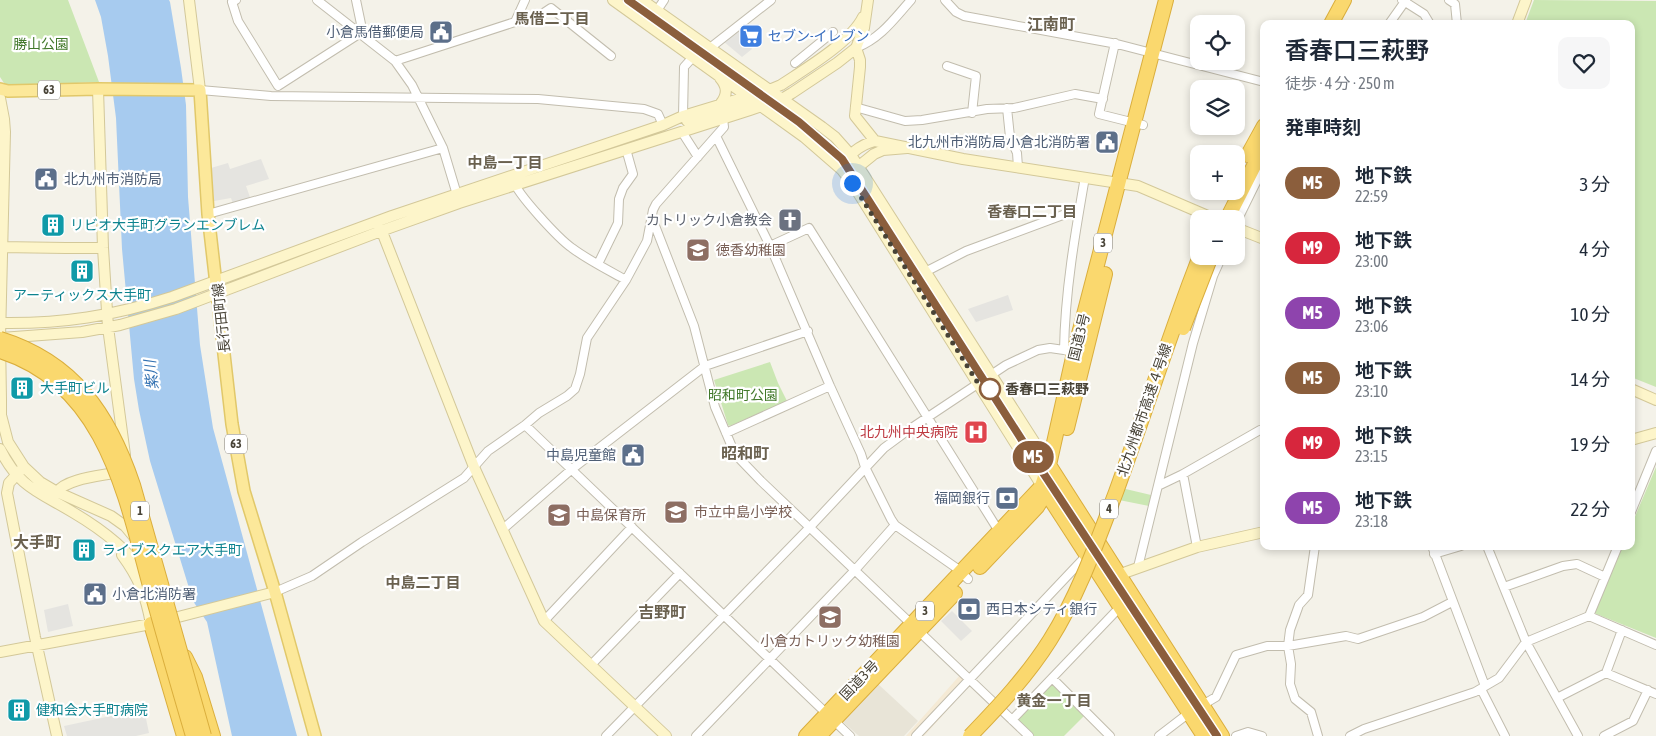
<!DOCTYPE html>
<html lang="ja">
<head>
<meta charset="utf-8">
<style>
  body { margin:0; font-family:"Asap Condensed","Noto Sans JP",sans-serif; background:#f6f6f7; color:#1f2937; height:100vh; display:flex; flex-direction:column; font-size:19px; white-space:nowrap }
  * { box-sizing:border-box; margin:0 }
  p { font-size:16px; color:#747a83 }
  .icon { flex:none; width:28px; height:28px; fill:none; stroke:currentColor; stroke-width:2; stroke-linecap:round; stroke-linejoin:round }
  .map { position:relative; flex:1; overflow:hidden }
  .sheet { position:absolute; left:1260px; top:20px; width:375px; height:530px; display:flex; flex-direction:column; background:#fff; border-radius:10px; box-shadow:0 2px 8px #0003 }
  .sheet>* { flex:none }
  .badge { padding:0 10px; border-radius:16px; font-size:18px; line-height:32px }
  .tools { position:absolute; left:1190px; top:15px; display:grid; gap:10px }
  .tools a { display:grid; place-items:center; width:55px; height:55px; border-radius:10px; background:#fff; box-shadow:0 2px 8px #0003; font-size:25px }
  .you { position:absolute; width:25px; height:25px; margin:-12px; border:4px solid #fff; border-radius:50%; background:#1a73e8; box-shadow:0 0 0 8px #1a73e833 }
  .map>.badge { position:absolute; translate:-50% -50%; box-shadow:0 0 0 2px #fff }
  h2 { padding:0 25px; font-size:19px; line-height:45px }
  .round { display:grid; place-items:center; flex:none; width:52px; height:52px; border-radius:10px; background:#f6f6f7 }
  .head { display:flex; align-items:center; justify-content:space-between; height:85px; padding:0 25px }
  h1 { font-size:24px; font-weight:600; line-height:38px }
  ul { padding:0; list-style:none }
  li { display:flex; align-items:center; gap:15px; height:65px; padding:0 25px }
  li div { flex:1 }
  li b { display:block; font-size:19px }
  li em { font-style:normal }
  li .badge { min-width:55px; font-weight:700; text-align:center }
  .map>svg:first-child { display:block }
  .residential { fill:#e8e4d7 }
  .commercial { fill:#f5ead5 }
  .green { fill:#cbe7b3 }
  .parking { fill:#e5e4e0 }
  .water { fill:#a7cbef }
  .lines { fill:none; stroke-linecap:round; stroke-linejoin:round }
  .street-casing { stroke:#c2bdae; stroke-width:10 }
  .secondary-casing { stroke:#d3c899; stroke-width:12 }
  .primary-casing { stroke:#e1c86a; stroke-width:14 }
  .highway-casing { stroke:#daae3d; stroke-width:16 }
  .street { stroke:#fff; stroke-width:8 }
  .secondary { stroke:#fdf5ca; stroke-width:10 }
  .primary { stroke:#fce89a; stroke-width:11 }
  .highway { stroke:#fad86e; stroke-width:14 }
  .rail-casing { stroke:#979797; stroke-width:4 }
  .rail { stroke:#fff; stroke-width:2; stroke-dasharray:5.5; stroke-linecap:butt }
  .highway-bridge-casing { stroke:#daae3d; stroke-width:16; stroke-linecap:butt }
  .highway-bridge { stroke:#fad86e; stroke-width:14 }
  .line-casing { stroke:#fff; stroke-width:11 }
  .line { stroke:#8b5e3c; stroke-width:8 }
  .walk { stroke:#484337; stroke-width:5; stroke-dasharray:0 9 }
  .stop-dot { fill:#fff; stroke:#8b5e3c; stroke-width:2.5 }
  .labels { text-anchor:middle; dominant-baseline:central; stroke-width:4.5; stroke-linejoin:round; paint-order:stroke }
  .shield { fill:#fff; stroke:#7f7b73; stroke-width:1 }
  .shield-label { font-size:12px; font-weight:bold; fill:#484337 }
  .service-label { font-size:14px; fill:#4e5e75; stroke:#fff; text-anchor:end }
  .shop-label { font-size:14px; fill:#366cbe; stroke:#fff; text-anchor:start }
  .park-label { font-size:14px; fill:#42792b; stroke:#fff }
  .worship-label { font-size:14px; fill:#5b616d; stroke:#fff; text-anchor:end }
  .culture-label { font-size:14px; fill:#0d838f; stroke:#fff; text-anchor:start }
  .education-label { font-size:14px; fill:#785e54; stroke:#fff; text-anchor:start }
  .street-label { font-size:14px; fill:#484337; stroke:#fff }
  .stop-label { font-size:14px; font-weight:bold; fill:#484337; stroke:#fff; text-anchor:start }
  .health-label { font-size:14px; fill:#be3a42; stroke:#fff; text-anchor:end }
  .neighbourhood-label { font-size:15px; font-weight:bold; fill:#6a614f; stroke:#fff }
  .water-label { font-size:15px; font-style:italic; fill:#3271b2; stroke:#fff }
  .quarter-label { font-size:16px; font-weight:bold; fill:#6a614f; stroke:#fff }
</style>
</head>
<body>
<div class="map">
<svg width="1656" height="736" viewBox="0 0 1656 736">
  <rect width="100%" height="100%" fill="#f4f2e9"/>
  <path class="residential" d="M878 684 918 721 904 736H859L843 722Z"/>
  <path class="commercial" d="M961 674 971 684 924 736H906Z"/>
  <path class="green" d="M0 0H68L99 82 6 86 0 77Z
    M1534 0 1656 1V387L1631 377V24H1525Z
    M770 362 778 383 787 401 730 426 728 425 714 380Z
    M1656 467V638L1594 613 1622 546H1631V526Z
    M1113 486 1151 495 1149 506 1109 498Z
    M1053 682 1085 715 1064 736H1034L1017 720Z"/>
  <path class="parking" d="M738 30 752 49 742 57 723 41Z
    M261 159 269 179 246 186 251 200 233 204 231 198 214 201 211 168 228 163 230 169Z
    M1008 295 1013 310 976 322 968 309Z
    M68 604 73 626 48 632 44 610Z
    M952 611 972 631 961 641 941 621Z
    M144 709 149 733 136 736H67L64 726Z"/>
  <path class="water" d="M95 0H169L170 2 181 68 186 105 188 197 200 345 213 428 297 736H232L207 622 193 601 150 461 139 410 134 379 122 249 116 118 108 56 101 17Z"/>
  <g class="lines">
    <g class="street-casing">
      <path id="street" d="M236 0 232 2 238 21 278 86 359 34 361 24 356 0
        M317 0 395 61 412 85 443 148 458 198
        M945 0 956 12 964 16 1117 44 1264 82
        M1402 0 1424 14 1430 24
        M1449 0 1455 4 1457 24
        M515 22 536 18 551 8 611 56
        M648 24 664 0
        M1389 24 1406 0
        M1115 43 1099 114 1143 125
        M856 48C881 38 894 19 911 0
        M395 61 515 22 525 0
        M795 63 833 32
        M947 66 976 76 972 113
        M200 90 271 96 538 99 644 109 658 114 663 125
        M855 107 905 121 922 120 987 109 1014 108 1075 94 1103 99
        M1007 108 1010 137 1017 153 1018 167
        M683 116 684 67 693 57 710 48 771 0
        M682 132 698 157
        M716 136 770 246 830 386 861 454 865 467 891 519 895 525 955 567 968 579
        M513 180C517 194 559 239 572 248 588 260 608 270 626 280
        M208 214 443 148
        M652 218 694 326 715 407 735 454 761 481 1029 736
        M1236 223 1264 166
        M770 246 809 228 995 525 1001 531
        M598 264 618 223 619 199 623 188 633 174 626 149
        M925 272 966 251 1079 209
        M1068 351 1064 350C1065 292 1075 234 1085 177
        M525 425 850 736
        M726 433 830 386
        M1183 474 1197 547
        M1158 486 1183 474 1260 430 1264 429
        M1631 512 1656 451
        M503 529 572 469 705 366 808 331
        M1315 546 1308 595 1299 605 1290 630 1288 646 1291 664 1290 684 1295 699 1311 712 1318 736
        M1432 546 1485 686
        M1487 546 1526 642 1578 736
        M1434 554 1461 546
        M1138 567 1193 343 1213 276 1222 256
        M1504 587 1563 566 1577 564 1605 577
        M275 592 312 576 362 542 464 478 488 451 525 425 539 413 567 396 575 389 580 374 587 338 626 280 647 241 653 210 656 204 724 127 723 119
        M1589 616 1656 645
        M544 621 632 527
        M591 665 680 573
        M1606 673 1656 694
        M1052 678 1110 736
        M1481 689 1505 736
        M1557 698 1606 673 1622 630
        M1012 720 1120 607
        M606 736 810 527 884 448 907 431 1006 365 1038 350 1050 348 1064 350
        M696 736 855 570 895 525
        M916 736 1087 555
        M1159 736 1189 713 1216 697 1236 655 1267 646H1288L1346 636 1358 639 1423 617 1452 602
        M1236 736 1248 732 1262 736
        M1350 736 1364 729 1475 692 1499 678 1526 642 1589 616 1618 546
        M1604 736 1633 721 1648 690"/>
    </g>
    <g class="secondary-casing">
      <path id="secondary" d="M189 0 200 90
        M613 0 804 137 842 170 852 183 1042 486
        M642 0 822 127 835 137 851 155 1049 465
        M1517 24 1526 0
        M856 48 860 60V67L855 116 875 141
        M720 78C727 86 728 94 721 103
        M98 89 103 248 108 327 125 455
        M0 98 4 119 5 132 0 338 1 400V415L8 442 24 467 40 482 57 492 111 516 125 526 135 538
        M687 121 759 101
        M907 148 883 150 874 154 853 171 846 172 842 170C844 156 862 144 875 141L963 159 1138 186 1215 219
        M379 224 474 467 544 621 666 736
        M1236 228 1264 239
        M0 247 66 248H103
        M0 323C62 324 113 316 172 297L392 216 663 125 683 116 769 90 781 85C805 69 851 42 863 17
        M1 338 82 332 120 325 176 309 381 231 459 203 750 110 782 99 792 93 837 63 856 48 864 28 868 0
        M1631 389 1656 400
        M1631 440 1656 433
        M0 449C19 488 40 492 74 513 101 529 127 548 144 574
        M21 470 9 483 7 493 35 637 57 736
        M57 492C67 478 102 476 119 472L121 471
        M122 555C139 578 146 596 151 624
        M1105 583 1118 575 1197 547 1264 532
        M0 652 151 624 275 592"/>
    </g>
    <g class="primary-casing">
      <path id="primary" d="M0 89 8 91 98 89 200 90 208 214 232 424 244 491 275 592 315 736"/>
    </g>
    <g class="highway-casing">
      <path id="highway" d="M1331 24 1344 0
        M1248 155 1264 126
        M1227 219 1264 146
        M1067 428 1105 274
        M1049 465 1222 736
        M1042 486 1204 736
        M980 567 1037 507 1047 491
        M151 624 184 736
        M185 657 195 677 213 736
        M806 736 1042 486 1049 465 1074 353 1166 0
        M819 736 955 593"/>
    </g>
    <use href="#street" class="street"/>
    <use href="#secondary" class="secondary"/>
    <use href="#primary" class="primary"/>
    <use href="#highway" class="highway"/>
    <g class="rail-casing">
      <path id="rail" d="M628 0 799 123 842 159 1036 462 1217 736"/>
    </g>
    <use href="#rail" class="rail"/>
    <g class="highway-bridge-casing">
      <path id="highway-bridge" d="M1183 328 1211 256
        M0 339C74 362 109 414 133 485L204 736
        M0 351C105 384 125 494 150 586 164 636 178 686 193 736
        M970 736C999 706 1028 675 1050 640 1079 594 1097 542 1116 492 1141 423 1164 353 1189 285L1200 256"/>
    </g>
    <use href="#highway-bridge" class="highway-bridge"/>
  </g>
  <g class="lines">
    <g class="line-casing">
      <path id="line" d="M628 0 799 122 842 159 1036 462 1217 736"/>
    </g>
    <use href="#line" class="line"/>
    <path class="walk" d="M852 183 988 399 990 389"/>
  </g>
  <defs>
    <g id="civic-square" transform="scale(1.25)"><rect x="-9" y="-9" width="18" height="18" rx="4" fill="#5c6f8a" stroke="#fff"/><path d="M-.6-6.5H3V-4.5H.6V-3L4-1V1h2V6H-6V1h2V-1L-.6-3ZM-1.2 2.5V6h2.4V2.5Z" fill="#fff"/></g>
    <g id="supermarket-square" transform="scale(1.25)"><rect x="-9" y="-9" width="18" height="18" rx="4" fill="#3f7fe0" stroke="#fff"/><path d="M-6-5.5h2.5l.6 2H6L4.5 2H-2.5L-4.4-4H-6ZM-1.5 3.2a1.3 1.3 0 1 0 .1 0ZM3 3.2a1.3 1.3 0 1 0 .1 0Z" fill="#fff"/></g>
    <g id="church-square" transform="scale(1.25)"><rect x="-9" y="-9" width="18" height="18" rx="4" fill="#6b7280" stroke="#fff"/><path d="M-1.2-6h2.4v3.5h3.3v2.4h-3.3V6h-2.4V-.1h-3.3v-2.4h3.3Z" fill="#fff"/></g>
    <g id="building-square" transform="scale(1.25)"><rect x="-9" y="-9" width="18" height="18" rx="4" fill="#0f9aa8" stroke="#fff"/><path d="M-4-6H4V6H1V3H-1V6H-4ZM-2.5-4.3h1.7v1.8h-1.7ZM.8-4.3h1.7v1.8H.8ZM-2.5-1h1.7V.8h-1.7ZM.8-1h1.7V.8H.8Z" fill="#fff"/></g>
    <g id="school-square" transform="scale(1.25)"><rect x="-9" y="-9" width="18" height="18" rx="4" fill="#8d6e63" stroke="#fff"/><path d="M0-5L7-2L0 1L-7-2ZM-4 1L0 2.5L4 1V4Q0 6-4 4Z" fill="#fff"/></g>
    <g id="hospital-square" transform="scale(1.25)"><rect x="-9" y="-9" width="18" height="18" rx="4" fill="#e0444e" stroke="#fff"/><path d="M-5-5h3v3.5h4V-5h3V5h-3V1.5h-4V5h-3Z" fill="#fff"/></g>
    <g id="bank-square" transform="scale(1.25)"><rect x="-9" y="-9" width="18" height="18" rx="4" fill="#5c6f8a" stroke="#fff"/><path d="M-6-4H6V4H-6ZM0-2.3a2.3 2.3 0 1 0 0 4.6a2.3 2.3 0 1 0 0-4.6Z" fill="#fff"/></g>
  </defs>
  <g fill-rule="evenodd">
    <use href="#civic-square" x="441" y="32"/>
    <use href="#supermarket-square" x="751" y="36"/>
    <use href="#civic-square" x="1107" y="142"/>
    <use href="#civic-square" x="46" y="179"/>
    <use href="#church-square" x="790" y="220"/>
    <use href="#building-square" x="53" y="225"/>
    <use href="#school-square" x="698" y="250"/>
    <use href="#building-square" x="82" y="271"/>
    <use href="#building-square" x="22" y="388"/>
    <use href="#hospital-square" x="976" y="432"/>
    <use href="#civic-square" x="633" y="455"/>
    <use href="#bank-square" x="1007" y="498"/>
    <use href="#school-square" x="676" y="512"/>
    <use href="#school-square" x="559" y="515"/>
    <use href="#building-square" x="84" y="550"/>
    <use href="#civic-square" x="95" y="594"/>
    <use href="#bank-square" x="969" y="609"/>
    <use href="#school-square" x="830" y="617"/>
    <use href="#building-square" x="19" y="710"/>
  </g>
  <circle class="stop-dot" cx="990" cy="389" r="10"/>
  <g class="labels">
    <g class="shield">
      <rect x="38" y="80.5" width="22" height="19" rx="4"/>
      <rect x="1094" y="233.5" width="18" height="19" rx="4"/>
      <rect x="225" y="434.5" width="22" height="19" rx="4"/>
      <rect x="1100" y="499.5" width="18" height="19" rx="4"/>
      <rect x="131" y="501.5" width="18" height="19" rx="4"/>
      <rect x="916" y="601.5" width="18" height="19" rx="4"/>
    </g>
    <g class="shield-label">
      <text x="49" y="90">63</text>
      <text x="1103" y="243">3</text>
      <text x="236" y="444">63</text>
      <text x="1109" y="509">4</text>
      <text x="140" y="511">1</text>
      <text x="925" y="611">3</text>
    </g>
    <g class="service-label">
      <text x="424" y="32">小倉馬借郵便局</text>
      <text x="1090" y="142">北九州市消防局小倉北消防署</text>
      <text x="64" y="179" text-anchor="start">北九州市消防局</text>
      <text x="616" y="455">中島児童館</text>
      <text x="990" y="498">福岡銀行</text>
      <text x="112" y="594" text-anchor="start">小倉北消防署</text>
      <text x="986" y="609" text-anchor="start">西日本シティ銀行</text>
    </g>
    <g class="shop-label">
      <text x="768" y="36">セブン-イレブン</text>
    </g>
    <g class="park-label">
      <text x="41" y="44">勝山公園</text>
      <text x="743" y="395">昭和町公園</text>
    </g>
    <g class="worship-label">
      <text x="772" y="220">カトリック小倉教会</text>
    </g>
    <g class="culture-label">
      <text x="70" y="225">リビオ大手町グランエンブレム</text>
      <text x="82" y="295" text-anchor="middle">アーティックス大手町</text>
      <text x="40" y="388">大手町ビル</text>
      <text x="102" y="550">ライブスクエア大手町</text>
      <text x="36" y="710">健和会大手町病院</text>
    </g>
    <g class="education-label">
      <text x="716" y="250">徳香幼稚園</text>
      <text x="694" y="512">市立中島小学校</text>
      <text x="576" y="515">中島保育所</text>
      <text x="830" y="641" text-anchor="middle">小倉カトリック幼稚園</text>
    </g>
    <g class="street-label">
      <text transform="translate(221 318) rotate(-96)">長行田町線</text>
      <text transform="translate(1079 337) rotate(-76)">国道3号</text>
      <text transform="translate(1144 410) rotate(-71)">北九州都市高速４号線</text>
      <text transform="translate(859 680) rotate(-46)">国道3号</text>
    </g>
    <g class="stop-label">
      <text x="1005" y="389">香春口三萩野</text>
    </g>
    <g class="health-label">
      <text x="958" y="432">北九州中央病院</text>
    </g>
    <g class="neighbourhood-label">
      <text x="552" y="18">馬借二丁目</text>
      <text x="505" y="162">中島一丁目</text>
      <text x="1032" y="211">香春口二丁目</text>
      <text x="423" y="582">中島二丁目</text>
      <text x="1054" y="700">黄金一丁目</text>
    </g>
    <g class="water-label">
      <text transform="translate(151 375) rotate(-96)">紫川</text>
    </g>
    <g class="quarter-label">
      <text x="1051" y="24">江南町</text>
      <text x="745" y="453">昭和町</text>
      <text x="37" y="542">大手町</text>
      <text x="662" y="612">吉野町</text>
    </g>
  </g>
</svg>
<div class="tools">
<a><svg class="icon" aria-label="locate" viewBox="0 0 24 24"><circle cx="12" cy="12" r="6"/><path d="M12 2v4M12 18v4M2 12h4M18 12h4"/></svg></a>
<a><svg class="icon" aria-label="layers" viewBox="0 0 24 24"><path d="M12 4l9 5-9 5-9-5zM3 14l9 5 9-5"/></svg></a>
<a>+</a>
<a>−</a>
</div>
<div class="you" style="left:852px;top:183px"></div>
<b class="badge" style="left:1033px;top:457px;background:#8b5e3c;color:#fff">M5</b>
<section class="sheet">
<div class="head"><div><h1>香春口三萩野</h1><p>徒歩 · 4 分 · 250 m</p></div><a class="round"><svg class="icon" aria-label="heart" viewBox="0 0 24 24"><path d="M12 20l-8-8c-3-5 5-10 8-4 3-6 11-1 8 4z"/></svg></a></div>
<h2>発車時刻</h2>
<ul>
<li><span class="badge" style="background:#8b5e3c;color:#fff">M5</span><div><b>地下鉄</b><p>22:59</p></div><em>3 分</em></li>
<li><span class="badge" style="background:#d7263d;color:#fff">M9</span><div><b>地下鉄</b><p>23:00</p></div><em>4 分</em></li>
<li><span class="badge" style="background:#8e44ad;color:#fff">M5</span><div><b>地下鉄</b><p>23:06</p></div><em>10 分</em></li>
<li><span class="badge" style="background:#8b5e3c;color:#fff">M5</span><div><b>地下鉄</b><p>23:10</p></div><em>14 分</em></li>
<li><span class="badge" style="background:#d7263d;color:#fff">M9</span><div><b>地下鉄</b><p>23:15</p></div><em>19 分</em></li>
<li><span class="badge" style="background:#8e44ad;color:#fff">M5</span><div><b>地下鉄</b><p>23:18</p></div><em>22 分</em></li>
</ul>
</section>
</div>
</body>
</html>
